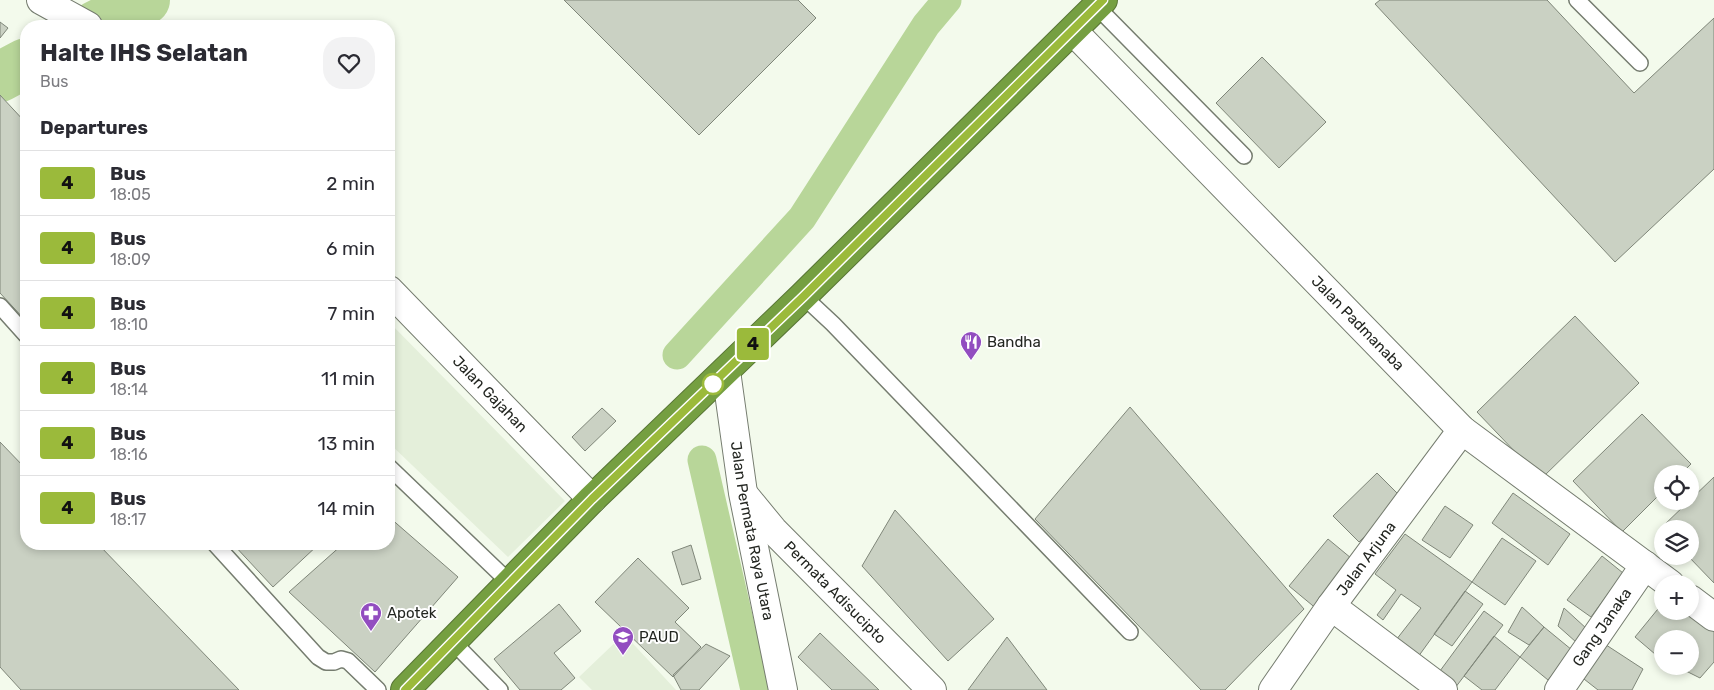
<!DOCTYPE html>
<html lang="en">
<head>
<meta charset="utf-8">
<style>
  body { margin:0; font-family:Rubik,sans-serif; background:#f2f2f3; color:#2b2b33; height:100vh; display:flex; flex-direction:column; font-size:19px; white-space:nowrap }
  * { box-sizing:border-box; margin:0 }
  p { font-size:16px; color:#7c7c81 }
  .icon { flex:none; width:28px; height:28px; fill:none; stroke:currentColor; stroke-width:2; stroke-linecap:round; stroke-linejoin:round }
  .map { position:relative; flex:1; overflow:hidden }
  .drawer { position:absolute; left:20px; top:20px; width:375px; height:530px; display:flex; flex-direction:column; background:#fff; border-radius:20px; box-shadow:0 2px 8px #0003 }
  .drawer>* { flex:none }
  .badge { padding:0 10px; border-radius:4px; font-size:18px; line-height:32px }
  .controls { position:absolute; left:1654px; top:465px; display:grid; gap:10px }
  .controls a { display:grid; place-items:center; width:45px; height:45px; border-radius:50%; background:#fff; box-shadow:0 2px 8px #0003; font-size:25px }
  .map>.badge { position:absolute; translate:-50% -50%; box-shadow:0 0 0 2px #fff }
  h2 { padding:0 20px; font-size:19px; line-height:45px }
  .round { display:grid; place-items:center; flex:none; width:52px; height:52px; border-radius:20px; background:#f2f2f3 }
  .overview { display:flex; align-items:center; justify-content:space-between; height:85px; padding:0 20px }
  h1 { font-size:24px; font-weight:700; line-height:38px }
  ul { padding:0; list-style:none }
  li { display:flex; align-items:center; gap:15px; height:65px; padding:0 20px; border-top:1px solid #e1e1e2 }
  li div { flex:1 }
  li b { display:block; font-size:19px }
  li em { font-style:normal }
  li .badge { min-width:55px; font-weight:700; text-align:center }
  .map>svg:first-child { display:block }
  .built { fill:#e4efda }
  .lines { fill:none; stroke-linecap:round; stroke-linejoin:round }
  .canal { stroke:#b8d699; stroke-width:29 }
  .river { stroke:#b8d699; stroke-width:50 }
  .building { fill:#cad1c3; stroke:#7f8679 }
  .lane-casing { stroke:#757c6f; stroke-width:18 }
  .street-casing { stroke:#757c6f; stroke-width:30 }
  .secondary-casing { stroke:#757c6f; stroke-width:30 }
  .highway-casing { stroke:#587536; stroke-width:30 }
  .lane { stroke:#fff; stroke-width:15 }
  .street { stroke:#fff; stroke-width:28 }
  .secondary { stroke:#fff; stroke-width:28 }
  .highway { stroke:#759f41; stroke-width:28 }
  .line-casing { stroke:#fff; stroke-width:11 }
  .line { stroke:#9bba3b; stroke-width:8 }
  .stop-dot { fill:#fff; stroke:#9bba3b; stroke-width:2.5 }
  .labels { text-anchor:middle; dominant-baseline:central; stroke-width:4; stroke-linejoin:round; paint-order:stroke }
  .street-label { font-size:15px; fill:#232621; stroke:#fff }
  .poi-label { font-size:15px; fill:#232621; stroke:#fff; text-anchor:start }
</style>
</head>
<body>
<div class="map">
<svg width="1714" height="690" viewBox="0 0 1714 690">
  <rect width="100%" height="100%" fill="#f3faec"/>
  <path class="built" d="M389 322 565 501 508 557 389 443Z
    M624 634 676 690H592L579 677Z"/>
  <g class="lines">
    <path class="canal" d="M677 355 802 218 926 25 947 0
      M702 460 755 690"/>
    <path class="river" d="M95 26 145 0
      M0 77 26 63"/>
  </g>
  <path class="building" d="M564 0H798L816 18 699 135Z
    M1380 0H1547L1634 93 1714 18V169L1615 262 1375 4Z
    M0 22 8 28 0 38Z
    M1262 57 1326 122 1279 168 1216 103Z
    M0 95 26 123V321L0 293Z
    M1575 316 1639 383 1541 479 1477 412Z
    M1130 407 1304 609 1225 690H1201L1035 519Z
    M602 408 616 421 585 451 572 437Z
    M1642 414 1691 464 1681 474H1662V492L1622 532 1573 481Z
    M0 442 26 469V544H98L239 690H21L0 667Z
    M1377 473 1403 499 1359 542 1333 516Z
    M1714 477V583L1688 556H1690V529L1662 530 1661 528Z
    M1513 493 1570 534 1548 565 1492 523Z
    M1445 506 1473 525 1450 558 1422 540Z
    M895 510 994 619 948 661 862 566Z
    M389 517 458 577 375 672 289 592 343 544H389Z
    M1405 534 1472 582 1418 657 1396 640 1421 608 1401 594 1383 620 1377 615 1396 590 1375 574Z
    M1502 538 1536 561 1505 605 1472 582Z
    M1328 539 1357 563 1318 610 1289 586Z
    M233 544H319L273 587Z
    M691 545 701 579 682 585 672 552Z
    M1602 556 1623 573 1591 617 1567 600Z
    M638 558 689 608 675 622 701 647 673 677 595 602Z
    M1465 591 1483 604 1452 646 1434 634Z
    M559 604 581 631 554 653 575 678 561 690H520L494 659Z
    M1662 604V611H1690L1714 627V662L1700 678 1676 666H1690V639H1662V660L1635 637Z
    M1522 607 1544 627 1529 645 1508 632Z
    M1564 608 1587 629 1576 642 1558 626Z
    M1484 611 1503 625 1455 688 1437 675Z
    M1544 627 1572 650 1548 680 1520 657Z
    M820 633 879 690H832L798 657Z
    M1494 636 1520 657 1495 690H1482L1464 676Z
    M1007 637 1047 690H968Z
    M1597 639 1643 669 1632 690H1598L1575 672Z
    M706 644 730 656 699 690H681L673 675Z"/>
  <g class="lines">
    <g class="lane-casing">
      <path id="lane" d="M1577 0 1640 63
        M1097 7 1244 156
        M803 296 833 324 1130 632
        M0 306 26 335
        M389 467 510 583
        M215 544 318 657 326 662H334L341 659 348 661 378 690
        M453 642 500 690"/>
    </g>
    <g class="street-casing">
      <g id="street">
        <path id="s1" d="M1073 31 1462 430 1670 584"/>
        <path id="s2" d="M726 371 743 493 783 690"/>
        <path id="s3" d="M745 496 773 530 932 690"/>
        <path d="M1690 599 1714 617"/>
        <path d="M1331 606 1443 690"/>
        <path id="s4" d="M1273 690 1331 606 1462 430"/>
        <path id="s5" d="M1559 690 1645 565"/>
      </g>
    </g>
    <g class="secondary-casing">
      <g id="secondary">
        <path d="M41 0 88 26"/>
        <path id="s6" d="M389 290 592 499"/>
      </g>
    </g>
    <g class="highway-casing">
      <path id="highway" d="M405 690 592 499 803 296 1103 0"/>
    </g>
    <use href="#lane" class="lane"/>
    <use href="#street" class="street"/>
    <use href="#secondary" class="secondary"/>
    <use href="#highway" class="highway"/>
  </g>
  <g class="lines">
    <g class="line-casing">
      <path id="line" d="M405 690 592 499 804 296 1103 0"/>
    </g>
    <use href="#line" class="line"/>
  </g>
  <defs>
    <g id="restaurant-pin" transform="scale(1.125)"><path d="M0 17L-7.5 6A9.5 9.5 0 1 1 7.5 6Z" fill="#924dc0" stroke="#fff"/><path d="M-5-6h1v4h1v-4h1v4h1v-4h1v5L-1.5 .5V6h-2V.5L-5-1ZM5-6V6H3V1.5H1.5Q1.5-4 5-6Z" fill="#fff"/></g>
    <g id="pharmacy-pin" transform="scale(1.125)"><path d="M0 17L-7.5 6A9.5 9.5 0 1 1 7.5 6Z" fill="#924dc0" stroke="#fff"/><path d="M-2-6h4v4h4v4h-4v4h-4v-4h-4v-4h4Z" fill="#fff"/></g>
    <g id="school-pin" transform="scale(1.125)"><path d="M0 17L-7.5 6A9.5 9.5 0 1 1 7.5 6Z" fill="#924dc0" stroke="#fff"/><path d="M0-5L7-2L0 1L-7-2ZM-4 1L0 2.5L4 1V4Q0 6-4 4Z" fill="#fff"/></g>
  </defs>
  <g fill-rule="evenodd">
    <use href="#restaurant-pin" x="971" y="342"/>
    <use href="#pharmacy-pin" x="371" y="613"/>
    <use href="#school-pin" x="623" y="637"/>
  </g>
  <circle class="stop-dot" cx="713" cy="384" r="10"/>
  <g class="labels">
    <g class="street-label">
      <text stroke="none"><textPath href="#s1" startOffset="408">Jalan Padmanaba</textPath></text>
      <text stroke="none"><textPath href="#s6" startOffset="145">Jalan Gajahan</textPath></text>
      <text stroke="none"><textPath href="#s2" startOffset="162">Jalan Permata Raya Utara</textPath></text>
      <text stroke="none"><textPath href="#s4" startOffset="161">Jalan Arjuna</textPath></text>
      <text stroke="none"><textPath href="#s3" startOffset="132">Permata Adisucipto</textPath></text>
      <text stroke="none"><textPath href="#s5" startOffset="76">Gang Janaka</textPath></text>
    </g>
    <g class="poi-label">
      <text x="987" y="342">Bandha</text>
      <text x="387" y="613">Apotek</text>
      <text x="639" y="637">PAUD</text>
    </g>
  </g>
</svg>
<div class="controls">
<a><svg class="icon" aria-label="locate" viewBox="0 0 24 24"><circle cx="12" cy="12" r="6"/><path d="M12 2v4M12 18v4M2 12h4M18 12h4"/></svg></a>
<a><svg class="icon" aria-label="layers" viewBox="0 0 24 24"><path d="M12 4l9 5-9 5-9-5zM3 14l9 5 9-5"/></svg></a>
<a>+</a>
<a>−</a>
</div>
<b class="badge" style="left:753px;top:344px;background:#9bba3b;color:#111">4</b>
<section class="drawer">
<div class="overview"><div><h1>Halte IHS Selatan</h1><p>Bus</p></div><a class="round"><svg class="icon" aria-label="heart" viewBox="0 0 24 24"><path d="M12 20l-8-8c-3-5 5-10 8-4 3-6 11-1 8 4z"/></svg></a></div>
<h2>Departures</h2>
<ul>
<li><span class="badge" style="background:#9bba3b;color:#111">4</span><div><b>Bus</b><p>18:05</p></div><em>2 min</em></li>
<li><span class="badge" style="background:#9bba3b;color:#111">4</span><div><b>Bus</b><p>18:09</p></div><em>6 min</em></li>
<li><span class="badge" style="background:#9bba3b;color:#111">4</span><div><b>Bus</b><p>18:10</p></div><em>7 min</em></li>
<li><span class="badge" style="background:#9bba3b;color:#111">4</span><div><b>Bus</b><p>18:14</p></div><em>11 min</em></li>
<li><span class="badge" style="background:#9bba3b;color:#111">4</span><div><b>Bus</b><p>18:16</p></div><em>13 min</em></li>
<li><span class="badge" style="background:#9bba3b;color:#111">4</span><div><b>Bus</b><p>18:17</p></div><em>14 min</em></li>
</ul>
</section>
</div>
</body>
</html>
